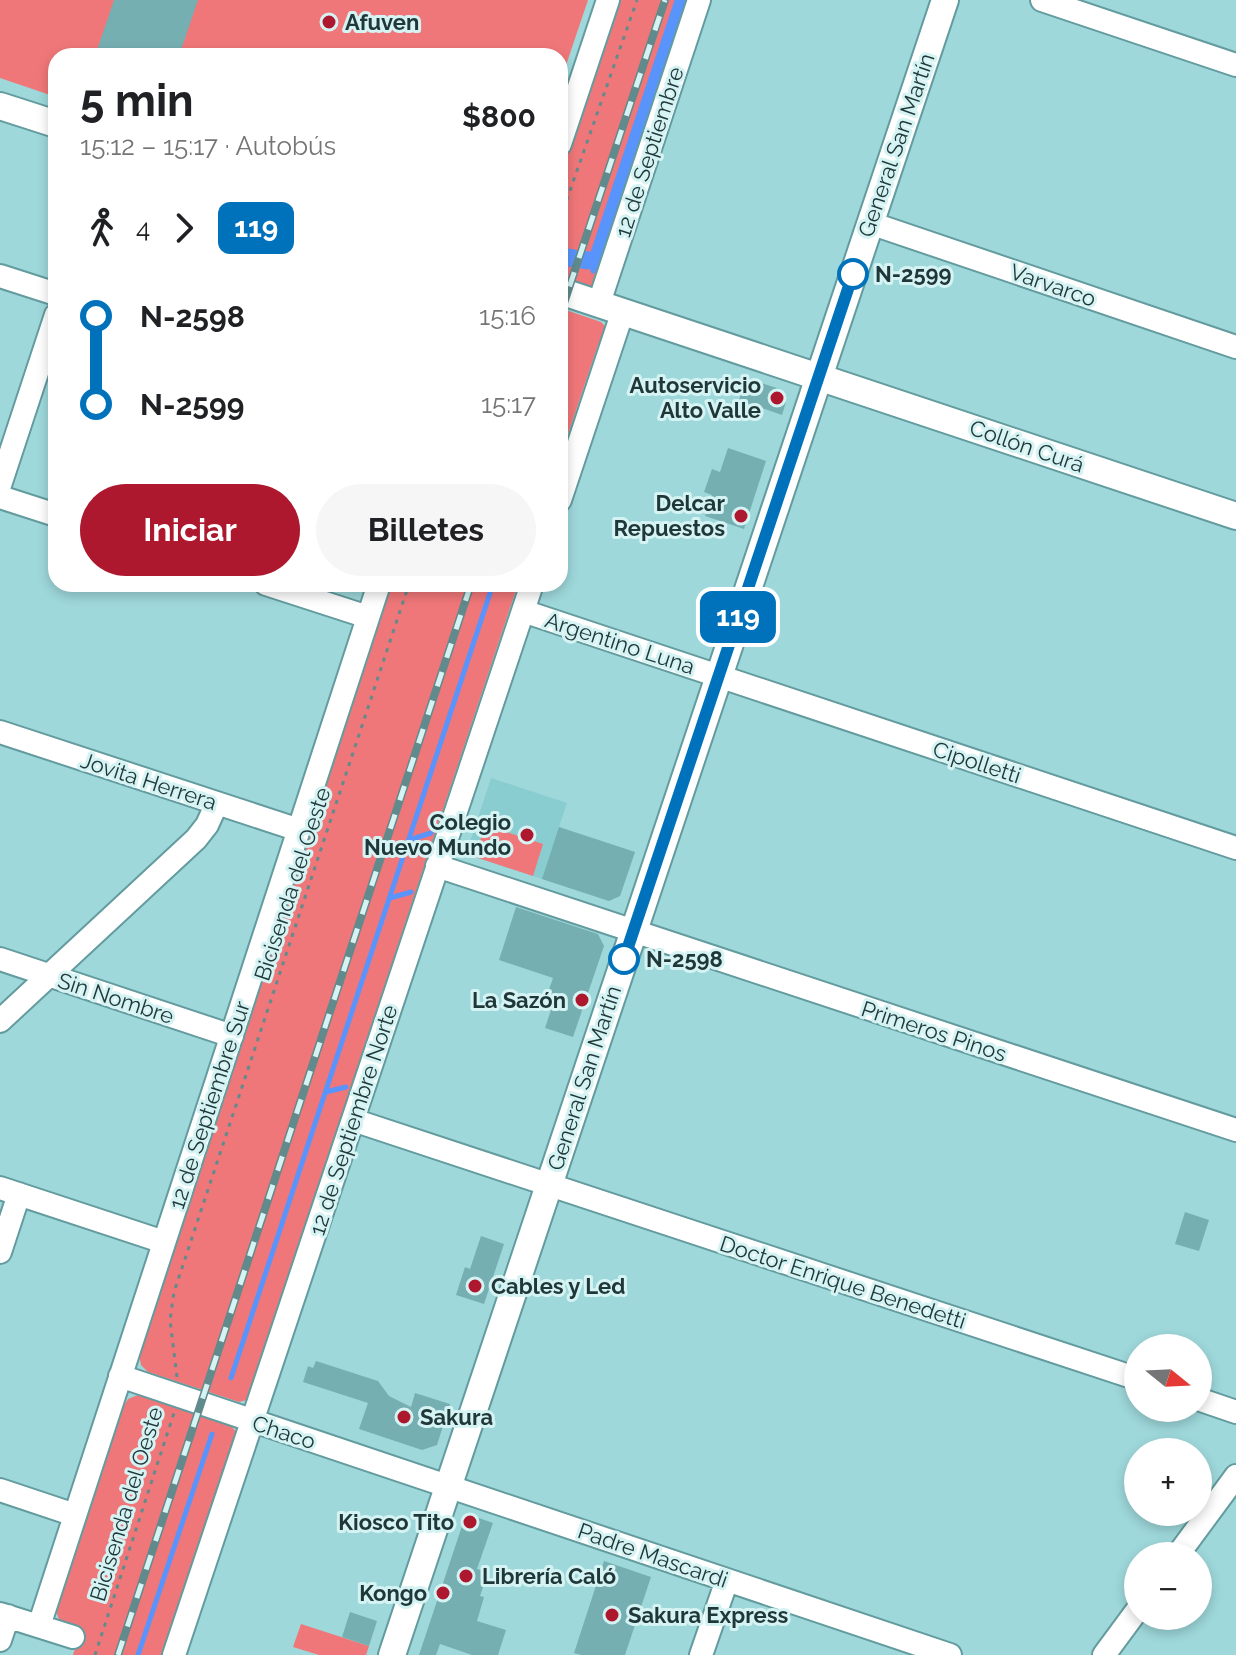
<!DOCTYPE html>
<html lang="es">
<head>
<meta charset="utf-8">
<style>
  body { margin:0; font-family:Raleway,sans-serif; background:#f6f6f6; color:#202124; height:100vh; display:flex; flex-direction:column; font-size:30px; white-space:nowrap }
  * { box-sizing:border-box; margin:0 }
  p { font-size:26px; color:#757577 }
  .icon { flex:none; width:44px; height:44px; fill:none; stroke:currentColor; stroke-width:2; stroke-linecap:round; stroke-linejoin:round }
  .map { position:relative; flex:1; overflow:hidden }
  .side { position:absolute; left:48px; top:48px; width:520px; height:544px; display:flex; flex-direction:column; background:#fff; border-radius:24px; box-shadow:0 4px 12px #0003 }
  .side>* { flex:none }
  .badge { padding:0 16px; border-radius:12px; font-size:28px; line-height:52px }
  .needle { width:52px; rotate:108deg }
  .buttons { position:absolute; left:1124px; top:1334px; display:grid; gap:16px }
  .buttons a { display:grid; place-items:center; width:88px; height:88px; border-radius:50%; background:#fff; box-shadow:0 4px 12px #0003; font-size:40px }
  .map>.badge { position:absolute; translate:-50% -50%; box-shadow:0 0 0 4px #fff }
  .legs { display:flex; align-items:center; gap:12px; height:88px; padding:0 32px; font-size:26px }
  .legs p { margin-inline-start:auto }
  .summary { display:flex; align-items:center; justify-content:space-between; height:136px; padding:0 32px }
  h1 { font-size:44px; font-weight:700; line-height:60px }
  .cta { display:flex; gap:16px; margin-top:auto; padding:16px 32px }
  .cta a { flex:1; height:92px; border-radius:48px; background:#ad182f; color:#fff; font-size:32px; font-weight:700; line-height:92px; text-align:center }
  .cta a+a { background:#f6f6f6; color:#202124 }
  ul { padding:0 32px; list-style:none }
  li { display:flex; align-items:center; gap:28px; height:88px; font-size:30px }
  li i { display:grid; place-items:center; width:12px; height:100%; margin:0 10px; background:currentColor }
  li i::after { content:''; width:20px; height:20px; margin:-10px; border:6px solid; border-radius:50%; background:#fff }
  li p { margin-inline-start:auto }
  li:first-child i { background:linear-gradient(#0000 50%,currentColor 0) }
  li:last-child i { background:linear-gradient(currentColor 50%,#0000 0) }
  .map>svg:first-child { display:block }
  .built { fill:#89cdd1 }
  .green { fill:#f07779 }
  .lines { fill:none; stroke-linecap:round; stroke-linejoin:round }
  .stream { stroke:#5994fc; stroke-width:5 }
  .canal { stroke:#5994fc; stroke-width:18 }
  .building { fill:#76afb2 }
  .minor-casing { stroke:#639b9e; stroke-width:26 }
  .major-casing { stroke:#639b9e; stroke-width:30 }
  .path { stroke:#618b8d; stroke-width:3; stroke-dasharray:4 6; stroke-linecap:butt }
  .minor { stroke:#fff; stroke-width:22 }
  .major { stroke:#fff; stroke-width:26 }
  .rail-casing { stroke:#608a8c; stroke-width:8 }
  .rail { stroke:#d6f3f4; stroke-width:5; stroke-dasharray:15; stroke-linecap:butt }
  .line-1-casing { stroke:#fff; stroke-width:18 }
  .line-1 { stroke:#0072bc; stroke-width:12 }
  .poi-dot { fill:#ad182f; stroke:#d6f3f4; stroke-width:3 }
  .stop-1-dot { fill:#fff; stroke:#0072bc; stroke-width:4 }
  .labels { text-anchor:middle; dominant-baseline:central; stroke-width:6; stroke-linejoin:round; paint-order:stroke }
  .poi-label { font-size:22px; font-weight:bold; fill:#1f3738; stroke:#d6f3f4; text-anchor:end }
  .street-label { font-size:22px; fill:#1f3738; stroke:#d6f3f4 }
  .stop-label { font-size:22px; font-weight:bold; fill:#1f3738; stroke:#d6f3f4; text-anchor:start }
</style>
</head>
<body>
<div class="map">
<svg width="1236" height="1655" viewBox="0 0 1236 1655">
  <rect width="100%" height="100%" fill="#9ed8db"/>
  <path class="built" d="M491 778 567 803 559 827 635 852 620 896 609 901 475 857 469 845Z"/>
  <path class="green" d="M0 0H588L560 83V56H56V97L0 78Z
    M618 0H693L596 290 560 279V176Z
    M560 308 601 322 607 328V342L598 345 560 458Z
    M391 584H518L281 1297 284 1306 251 1399 239 1402 148 1372 141 1365 139 1355Z
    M485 825 543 844 533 876 475 857Z
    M138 1395 230 1424 236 1432 237 1437 165 1655H73L81 1629 59 1620 56 1610 122 1409 128 1399Z
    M301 1624 369 1646 366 1655H319L293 1647Z"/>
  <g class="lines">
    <path class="stream" d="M593 271 597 261
      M409 840 431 833
      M390 898 411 892
      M326 1092 346 1087
      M231 1378 493 584
      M138 1655 212 1434"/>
    <path class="canal" d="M560 257 572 258
      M584 260 597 261 684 0"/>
  </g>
  <path class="building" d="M114 0H198L179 56H104L96 53Z
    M746 378 780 389 786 402 782 415 739 400Z
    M728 448 766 461 744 529 705 516 712 495 704 492 712 469 720 472Z
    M559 827 635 852 620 896 609 901 542 879Z
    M516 907 598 934 604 946 573 1037 545 1028 553 1004 545 1001 553 978 499 960Z
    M1185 1212 1209 1220 1199 1251 1175 1244Z
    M481 1236 504 1244 484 1304 456 1295 465 1267 470 1269Z
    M316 1361 378 1381 389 1396 411 1407 415 1393 450 1404 437 1445 422 1450 359 1429 368 1403 303 1382 308 1366 313 1368Z
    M473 1516 493 1523 477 1569 488 1572 480 1596 484 1597 477 1621 506 1630 498 1655H472L440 1644 436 1655H419L464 1520Z
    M604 1561 651 1577 625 1655H581L574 1653Z
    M350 1612 377 1621 369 1646 342 1637Z"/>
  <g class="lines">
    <g class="minor-casing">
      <path id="minor" d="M1042 0 1236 65
        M560 144 608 0
        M870 223 1236 347
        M0 276 56 294
        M599 303 699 0
        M0 485 56 315
        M0 497 56 515
        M560 500 623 311
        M266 584 368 617
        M523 611 1236 848
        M0 732 299 830
        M437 866 1236 1130
        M0 959 232 1036
        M0 1021 196 839 207 825 217 803
        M353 1120 1138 1379
        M0 1188 164 1242
        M0 1252 19 1194
        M120 1376 950 1655
        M1198 1399 1236 1412
        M0 1490 75 1515
        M1177 1556 1236 1476
        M0 1614 73 1637
        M39 1626 379 584
        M0 1640 8 1616
        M174 1655 532 584
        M701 1655 727 1580
        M1104 1655 1138 1609"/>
    </g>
    <g class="major-casing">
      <path id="major" d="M0 106 56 124
        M560 291 1236 516
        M392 1655 945 0"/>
    </g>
    <path class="path" d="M560 219 637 0
      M177 1377 170 1320 174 1292 409 584
      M95 1655 174 1413"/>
    <use href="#minor" class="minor"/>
    <use href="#major" class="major"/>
    <g class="rail-casing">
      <path id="rail" d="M560 315 665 0
        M118 1655 471 584"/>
    </g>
    <use href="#rail" class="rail"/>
  </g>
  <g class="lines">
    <g class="line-1-casing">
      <path id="line-1" d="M624 959 853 274"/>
    </g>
    <use href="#line-1" class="line-1"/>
  </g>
  <g class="poi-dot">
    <circle cx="329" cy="22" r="8"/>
    <circle cx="777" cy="398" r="8"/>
    <circle cx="741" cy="516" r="8"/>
    <circle cx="527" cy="835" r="8"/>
    <circle cx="582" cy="1000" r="8"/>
    <circle cx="475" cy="1286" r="8"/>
    <circle cx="404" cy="1417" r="8"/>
    <circle cx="470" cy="1522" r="8"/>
    <circle cx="466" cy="1576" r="8"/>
    <circle cx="443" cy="1593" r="8"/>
    <circle cx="612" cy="1615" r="8"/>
  </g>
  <g class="stop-1-dot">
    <circle cx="853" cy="274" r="14"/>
    <circle cx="624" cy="959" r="14"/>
  </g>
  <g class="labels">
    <g class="poi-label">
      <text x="345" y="22" text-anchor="start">Afuven</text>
      <text x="761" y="385">Autoservicio<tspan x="761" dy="25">Alto Valle</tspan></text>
      <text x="725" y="503">Delcar<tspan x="725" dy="25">Repuestos</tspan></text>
      <text x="511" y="822">Colegio<tspan x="511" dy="25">Nuevo Mundo</tspan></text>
      <text x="566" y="1000">La Sazón</text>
      <text x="491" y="1286" text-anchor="start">Cables y Led</text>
      <text x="420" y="1417" text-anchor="start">Sakura</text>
      <text x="454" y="1522">Kiosco Tito</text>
      <text x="482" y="1576" text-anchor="start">Librería Caló</text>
      <text x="427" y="1593">Kongo</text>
      <text x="628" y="1615" text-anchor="start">Sakura Express</text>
    </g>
    <g class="street-label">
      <text transform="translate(896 145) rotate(-71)">General San Martín</text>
      <text transform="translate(649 152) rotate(-72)">12 de Septiembre</text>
      <text transform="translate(1053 285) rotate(19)">Varvarco</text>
      <text transform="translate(1027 446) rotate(19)">Collón Curá</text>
      <text transform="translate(620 643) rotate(18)">Argentino Luna</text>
      <text transform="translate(977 762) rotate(18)">Cipolletti</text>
      <text transform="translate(149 781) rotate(18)">Jovita Herrera</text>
      <text transform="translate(292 884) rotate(-72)">Bicisenda del Oeste</text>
      <text transform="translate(116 998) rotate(18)">Sin Nombre</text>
      <text transform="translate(934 1031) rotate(18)">Primeros Pinos</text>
      <text transform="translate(584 1078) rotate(-72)">General San Martín</text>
      <text transform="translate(209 1105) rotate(-72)">12 de Septiembre Sur</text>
      <text transform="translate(353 1120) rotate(-72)">12 de Septiembre Norte</text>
      <text transform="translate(843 1282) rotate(18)">Doctor Enrique Benedetti</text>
      <text transform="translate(284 1432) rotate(18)">Chaco</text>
      <text transform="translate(126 1504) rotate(-73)">Bicisenda del Oeste</text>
      <text transform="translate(653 1555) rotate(19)">Padre Mascardi</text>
    </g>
    <g class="stop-label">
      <text x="875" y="274">N-2599</text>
      <text x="646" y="959">N-2598</text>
    </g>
  </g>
</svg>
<div class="buttons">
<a><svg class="needle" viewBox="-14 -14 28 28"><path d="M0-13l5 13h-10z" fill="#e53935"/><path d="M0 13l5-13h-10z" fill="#757577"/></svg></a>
<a>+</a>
<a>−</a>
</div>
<b class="badge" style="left:738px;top:617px;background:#0072bc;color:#fff">119</b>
<section class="side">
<div class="summary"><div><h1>5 min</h1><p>15:12 – 15:17 · Autobús</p></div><b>$800</b></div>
<div class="legs"><svg class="icon" aria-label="walk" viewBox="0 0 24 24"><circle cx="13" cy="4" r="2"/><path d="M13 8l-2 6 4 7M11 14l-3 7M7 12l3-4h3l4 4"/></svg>4<svg class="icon" aria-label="forward" viewBox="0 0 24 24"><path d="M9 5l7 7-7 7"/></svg><b class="badge" style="background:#0072bc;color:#fff">119</b></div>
<ul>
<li><i style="color:#0072bc"></i><b>N-2598</b><p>15:16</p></li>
<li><i style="color:#0072bc"></i><b>N-2599</b><p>15:17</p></li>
</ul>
<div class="cta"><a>Iniciar</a><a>Billetes</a></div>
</section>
</div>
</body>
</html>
